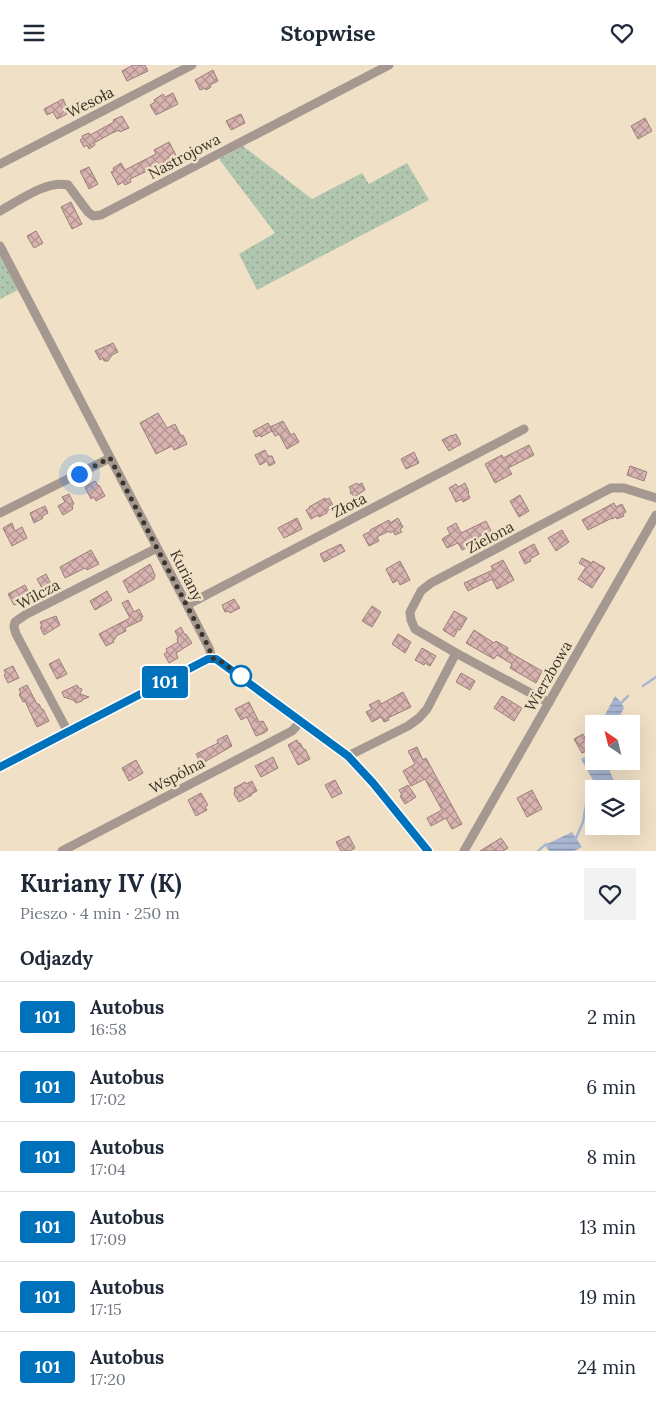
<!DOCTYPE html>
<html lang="pl">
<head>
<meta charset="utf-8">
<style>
  body { margin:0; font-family:Lora,serif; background:#f2f2f3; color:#1f2937; height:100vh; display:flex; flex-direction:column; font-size:19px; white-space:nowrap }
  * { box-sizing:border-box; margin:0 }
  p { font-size:16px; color:#747a83 }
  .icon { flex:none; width:28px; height:28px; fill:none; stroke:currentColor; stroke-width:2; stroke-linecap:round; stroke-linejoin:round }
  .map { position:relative; height:786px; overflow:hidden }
  .panel { display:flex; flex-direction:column; background:#fff; flex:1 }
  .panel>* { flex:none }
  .badge { padding:0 10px; border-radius:4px; font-size:18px; line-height:32px }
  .needle { width:32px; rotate:325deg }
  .buttons { position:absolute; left:585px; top:650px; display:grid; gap:10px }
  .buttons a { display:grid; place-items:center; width:55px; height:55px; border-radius:0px; background:#fff; box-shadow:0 5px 20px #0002; font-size:25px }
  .you { position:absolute; width:25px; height:25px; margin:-12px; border:4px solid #fff; border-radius:50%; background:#1a73e8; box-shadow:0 0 0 8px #1a73e833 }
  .map>.badge { position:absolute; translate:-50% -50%; box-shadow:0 0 0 2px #fff }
  h2 { padding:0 20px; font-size:19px; line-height:45px }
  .round { display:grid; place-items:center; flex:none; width:52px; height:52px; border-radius:0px; background:#f2f2f3 }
  .summary { display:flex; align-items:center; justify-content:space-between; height:85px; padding:0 20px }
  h1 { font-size:24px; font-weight:700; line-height:38px }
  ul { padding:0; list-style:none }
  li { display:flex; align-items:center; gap:15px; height:70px; padding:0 20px; border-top:1px solid #e0e1e3 }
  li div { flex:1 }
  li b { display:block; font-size:19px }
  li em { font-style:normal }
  li .badge { min-width:55px; font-weight:700; text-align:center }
  header { display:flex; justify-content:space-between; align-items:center; height:65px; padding:0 20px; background:#fff; font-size:22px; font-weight:700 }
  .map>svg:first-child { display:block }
  .green { fill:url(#green-dots) }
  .water { fill:url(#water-rules) }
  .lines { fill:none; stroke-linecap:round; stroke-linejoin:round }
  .stream { stroke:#a8b6d1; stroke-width:2.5 }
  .building { fill:url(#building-cross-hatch); stroke:#9c7d7b }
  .minor { stroke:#a49891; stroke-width:9 }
  .line-casing { stroke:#fff; stroke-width:11 }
  .line { stroke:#0072bc; stroke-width:8 }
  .walk { stroke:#3a3429; stroke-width:5; stroke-dasharray:0 9 }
  .stop-dot { fill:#fff; stroke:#0072bc; stroke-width:2.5 }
  .labels { text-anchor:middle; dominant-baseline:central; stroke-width:5; stroke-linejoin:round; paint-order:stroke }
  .street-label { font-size:15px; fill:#3a3429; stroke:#f0e0c6 }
</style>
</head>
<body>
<header><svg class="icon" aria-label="menu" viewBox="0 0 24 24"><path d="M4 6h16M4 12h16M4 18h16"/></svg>Stopwise<svg class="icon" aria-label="heart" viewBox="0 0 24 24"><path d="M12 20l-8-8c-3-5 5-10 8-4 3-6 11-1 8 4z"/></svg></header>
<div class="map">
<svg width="656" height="786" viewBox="0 0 656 786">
  <defs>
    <pattern id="green-dots" width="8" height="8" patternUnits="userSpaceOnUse" patternTransform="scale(1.25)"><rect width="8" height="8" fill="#b1c6af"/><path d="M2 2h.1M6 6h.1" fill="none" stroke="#91a28e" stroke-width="1.8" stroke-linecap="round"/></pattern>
    <pattern id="water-rules" width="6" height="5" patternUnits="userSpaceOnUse" patternTransform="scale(1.25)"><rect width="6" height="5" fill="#a8b6d1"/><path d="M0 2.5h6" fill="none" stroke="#8a95aa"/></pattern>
    <pattern id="building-cross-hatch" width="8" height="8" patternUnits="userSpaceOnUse" patternTransform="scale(1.25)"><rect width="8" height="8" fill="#d8b3b0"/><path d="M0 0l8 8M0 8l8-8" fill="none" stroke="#b0928f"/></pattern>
  </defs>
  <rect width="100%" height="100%" fill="#f0e0c6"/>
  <path class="green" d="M243 81 312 134 362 108 369 119 407 98 429 135 257 225 239 189 275 168 219 94Z
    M0 190 18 225 0 234Z"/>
  <path class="water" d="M615 631 621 637 624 643 615 659H600Z
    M594 687V696H605L618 724H598L581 694Z
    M572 767 582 782 574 786H549L545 780Z"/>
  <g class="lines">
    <path class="stream" d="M643 621 656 612
      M620 639 628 631
      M573 773H576L583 757 589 723 595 720 596 717
      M538 786 545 780 548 779"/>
  </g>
  <path class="building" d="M133 0H145L148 6 127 16 122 6Z
    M213 5 218 16 210 20 211 22 206 25 205 23 200 25 195 15Z
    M173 28 178 39 156 50 150 40 155 37 154 35 163 29 165 32Z
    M63 34 68 45 67 49 57 54 53 47 47 50 44 44Z
    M241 49 245 58 231 65 226 56Z
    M122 51 129 63 120 67 119 65 112 68 94 78 95 80 89 84 87 80 84 82 80 75 83 73 82 71 89 68 90 70 114 57 113 55Z
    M645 53 652 66 638 74 631 61Z
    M169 77 177 92 130 114 131 117 125 120 123 117 118 120 111 107 114 106 113 103 121 98 125 105 156 89 154 85Z
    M89 102 98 119 89 124 80 106Z
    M71 137 82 159 72 164 61 142Z
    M36 166 43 178 34 183 27 171Z
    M113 278 118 287 112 290 108 296H104L103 293 100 295 95 286Z
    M158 348 167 363 175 359 181 371 183 370 187 379 174 385 172 381 156 389 140 358Z
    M283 356 291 370 294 368 299 377 287 384 279 369 275 371 270 362Z
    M268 358 272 366 261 372 260 370 256 372 253 366Z
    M456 369 461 379 449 386 442 375 452 370V371Z
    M529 380 534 390 508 403 512 409 495 418 485 399 502 390 503 393Z
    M265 385 268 391H272L275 398 269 401 267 396 260 400 255 390Z
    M414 387 419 398 406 404 401 394Z
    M630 401 647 407 644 416 627 410Z
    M95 416 98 421 99 420 105 431 96 436 94 432 91 434 85 422Z
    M357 418 358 420 362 418 365 425 354 432 352 429 350 428 351 426 349 422Z
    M465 418 469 427 468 428 470 433 463 437 462 434 456 437 449 423 456 419 458 422Z
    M69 429 74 439 72 441 73 444 63 450 58 441 65 437 62 432Z
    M520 430 529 446 519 452 510 436Z
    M325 433V435L329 433 334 442 327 446V448L319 452 318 450 311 454 306 445 310 443 309 442Z
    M614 438 616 442 622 439 626 447 623 449 624 451 617 454 616 452 612 454V453L588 465 582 455Z
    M45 441 48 448 42 451 43 453 34 458 30 448Z
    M297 453 302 464 284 473 278 463Z
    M398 453 403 462 400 464 402 467 395 470 393 466 390 468 389 466 377 472 379 476 369 481 363 470 371 466 370 465 389 455 390 458Z
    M486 456 493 470 462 485 458 478 447 483 442 474 450 469 447 463 456 458 461 468Z
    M12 458 15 466 22 462 27 473 12 481 3 463Z
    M562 465 569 477 556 486 548 473Z
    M341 479 345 486 324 497 320 489Z
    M534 479 539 489 530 494 531 496 525 499 519 487Z
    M91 485 99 499 87 505 85 503 65 513 60 502Z
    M582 493 592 498 593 496 605 503 592 523 578 514 586 502 579 498Z
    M503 495 514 515 497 524 492 514 468 526 464 518 493 505 491 501Z
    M400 496 410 515 400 520 398 515 393 518 386 504Z
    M150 499 155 510 154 514 129 528 123 516Z
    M46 509 52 521 43 525 37 514Z
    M25 520 31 532 26 533 28 536 20 540 19 538 14 540 8 529Z
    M107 526 112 535 95 545 90 536Z
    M234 534 240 543 230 548 229 546 225 547 222 540Z
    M128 535 134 547 139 544 143 552 141 553 142 555 125 563 126 566 116 571V573L113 575 114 577 106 581 99 569 130 553 122 538Z
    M372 541 381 547 372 562 362 556Z
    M454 546 467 553 460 565 458 564 454 572 443 565Z
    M56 551 60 560 44 570 40 562 42 561 40 557Z
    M181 562 185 570 186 569 192 578 176 588 178 593 169 598 164 589 167 587 166 584 178 577 177 574 178 572 175 566Z
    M474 565 494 578 496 576 508 583 507 586 542 606 536 618 510 603 512 599 497 590 494 594 466 578Z
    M398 569 411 577 405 588 392 579Z
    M422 583 436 591 430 601 425 598 424 600 415 595Z
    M59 594 67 609 57 614 49 599Z
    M13 601 19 613 8 618 4 610 6 609 4 605Z
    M461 608 475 616 470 625 456 617Z
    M27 620 37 639H39L42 645 43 644 49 656 37 662 25 636 23 637 19 629 21 628 19 624Z
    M77 620 79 623 82 624 80 629 89 632 82 635V636L76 638 73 635 64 632 62 627Z
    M403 627 411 642 388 653 389 655 384 657 381 652 372 657 366 647 372 644 369 640 379 635 381 639Z
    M502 631 522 643 514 656 494 643Z
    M249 637 259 657 263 656 268 665 264 668 256 671 247 652 241 655 235 644Z
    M583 669 591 684 582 688 574 674Z
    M227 670 232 681 201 699 196 689 218 678 217 675Z
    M297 675 299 679 300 678 304 685 305 684 310 694 298 700 288 680Z
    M417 682 423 695 426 693 462 759 452 764 446 753 431 761 427 753 442 745 425 714 411 721 403 706 415 699 408 686Z
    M273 692 278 703 261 712 255 701Z
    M136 695 143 708 129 716 122 703Z
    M335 715 342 728 332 733 325 720Z
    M252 716 257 726 251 729 252 730 239 737 234 729 235 725 234 723 245 717 246 719Z
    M408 720 416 732 405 739 400 731 402 730 399 725Z
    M532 725 542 744 527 752 517 733Z
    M201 728 208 740 205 742 207 745 196 751 188 735Z
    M349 771 355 783 350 786H341L336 777Z
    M501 773 508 783 503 786H480Z"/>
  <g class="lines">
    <path class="minor" d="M0 99 192 0
      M0 146C19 136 46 115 68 120L88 147 93 151 101 150 389 0
      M0 181 187 540 209 583 212 593
      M0 448 110 393
      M187 540 524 364
      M212 593 220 596 348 691 373 718 428 786
      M549 638 456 588 415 564 411 555 410 547 421 526 431 518 611 423H624L656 433
      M68 667 16 569 14 562 15 557 25 550 157 483
      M348 691 408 661 419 653 427 644 456 588
      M0 702 212 593
      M62 786 292 666 301 656
      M464 786 656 450"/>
  </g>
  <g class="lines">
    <g class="line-casing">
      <path id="line" d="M0 702 208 594H216L348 691 373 718 428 786"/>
    </g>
    <use href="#line" class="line"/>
    <path class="walk" d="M79 409 110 393 209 583 212 593 220 596 241 611"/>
  </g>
  <circle class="stop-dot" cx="241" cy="611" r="10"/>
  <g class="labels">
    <g class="street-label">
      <text transform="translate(90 37) rotate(-27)">Wesoła</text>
      <text transform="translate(184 91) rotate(-28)">Nastrojowa</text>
      <text transform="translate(349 440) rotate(-27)">Złota</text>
      <text transform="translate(490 472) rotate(-28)">Zielona</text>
      <text transform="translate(187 510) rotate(63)">Kuriany</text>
      <text transform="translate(38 529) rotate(-28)">Wilcza</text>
      <text transform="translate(548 611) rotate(-60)">Wierzbowa</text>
      <text transform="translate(177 710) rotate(-28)">Wspólna</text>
    </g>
  </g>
</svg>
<div class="buttons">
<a><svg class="needle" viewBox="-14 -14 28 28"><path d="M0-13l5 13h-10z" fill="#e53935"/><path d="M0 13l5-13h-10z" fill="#747a83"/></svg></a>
<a><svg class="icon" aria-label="layers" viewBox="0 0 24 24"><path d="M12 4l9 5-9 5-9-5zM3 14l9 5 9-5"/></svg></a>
</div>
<div class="you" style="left:79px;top:409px"></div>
<b class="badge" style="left:165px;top:617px;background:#0072bc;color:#fff">101</b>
</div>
<section class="panel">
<div class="summary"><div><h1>Kuriany IV (K)</h1><p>Pieszo · 4 min · 250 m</p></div><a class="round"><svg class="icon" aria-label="heart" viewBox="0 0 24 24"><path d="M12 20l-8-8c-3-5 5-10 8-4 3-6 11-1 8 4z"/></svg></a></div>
<h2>Odjazdy</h2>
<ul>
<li><span class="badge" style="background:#0072bc;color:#fff">101</span><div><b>Autobus</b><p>16:58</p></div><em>2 min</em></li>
<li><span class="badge" style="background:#0072bc;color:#fff">101</span><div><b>Autobus</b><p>17:02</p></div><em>6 min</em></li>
<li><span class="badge" style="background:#0072bc;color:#fff">101</span><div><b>Autobus</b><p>17:04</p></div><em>8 min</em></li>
<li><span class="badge" style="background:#0072bc;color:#fff">101</span><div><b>Autobus</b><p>17:09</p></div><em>13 min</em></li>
<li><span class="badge" style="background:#0072bc;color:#fff">101</span><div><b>Autobus</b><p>17:15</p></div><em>19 min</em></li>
<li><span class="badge" style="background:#0072bc;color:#fff">101</span><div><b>Autobus</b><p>17:20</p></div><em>24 min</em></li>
</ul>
</section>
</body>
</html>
